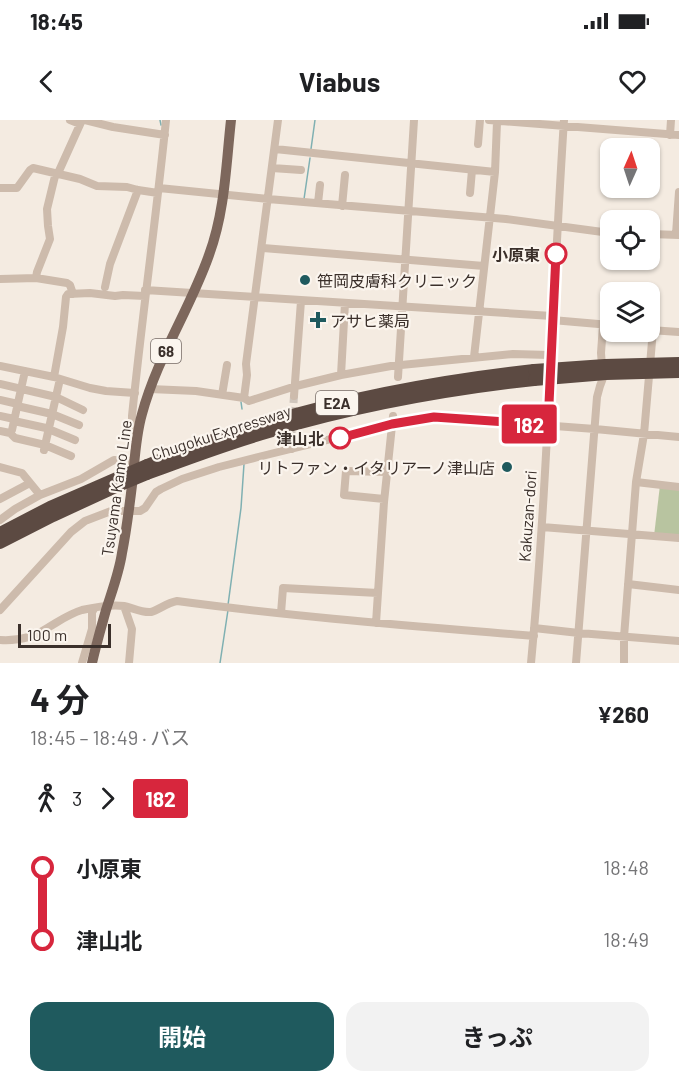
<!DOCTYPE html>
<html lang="ja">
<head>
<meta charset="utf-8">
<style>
  body { margin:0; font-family:Barlow,"Noto Sans JP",sans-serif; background:#f2f2f2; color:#202124; height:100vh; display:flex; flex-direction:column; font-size:22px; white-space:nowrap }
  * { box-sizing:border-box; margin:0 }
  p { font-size:20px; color:#757577 }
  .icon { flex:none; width:33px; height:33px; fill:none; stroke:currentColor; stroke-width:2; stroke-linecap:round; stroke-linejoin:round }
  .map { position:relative; height:543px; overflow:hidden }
  .details { display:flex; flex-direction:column; background:#fff; flex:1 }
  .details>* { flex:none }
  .badge { padding:0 12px; border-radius:4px; font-size:21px; line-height:39px }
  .needle { width:39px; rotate:3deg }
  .fabs { position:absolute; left:600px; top:18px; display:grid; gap:12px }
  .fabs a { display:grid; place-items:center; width:60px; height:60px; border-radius:12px; background:#fff; box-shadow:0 2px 4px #0004; font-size:30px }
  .scale { position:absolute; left:18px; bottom:15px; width:93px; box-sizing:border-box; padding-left:6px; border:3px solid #3b302b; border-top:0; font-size:16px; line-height:21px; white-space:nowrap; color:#3b302b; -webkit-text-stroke:4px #fbf5ee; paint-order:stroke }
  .map>.badge { position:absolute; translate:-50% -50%; box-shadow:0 0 0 3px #fff }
  .legs { display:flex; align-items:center; gap:9px; height:66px; padding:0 30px; font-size:20px }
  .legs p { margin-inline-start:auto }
  .overview { display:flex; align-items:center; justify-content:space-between; height:102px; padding:0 30px }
  h1 { font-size:33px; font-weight:700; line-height:45px }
  .cta { display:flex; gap:12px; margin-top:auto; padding:12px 30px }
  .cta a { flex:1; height:69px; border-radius:18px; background:#1f5a5e; color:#fff; font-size:24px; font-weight:700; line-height:69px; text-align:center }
  .cta a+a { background:#f2f2f2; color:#202124 }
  ul { padding:0 30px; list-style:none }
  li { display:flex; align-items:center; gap:21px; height:72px; font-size:22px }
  li i { display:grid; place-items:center; width:9px; height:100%; margin:0 8px; background:currentColor }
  li i::after { content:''; width:15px; height:15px; margin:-8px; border:4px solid; border-radius:50%; background:#fff }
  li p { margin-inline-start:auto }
  li:first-child i { background:linear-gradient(#0000 50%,currentColor 0) }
  li:last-child i { background:linear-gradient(currentColor 50%,#0000 0) }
  .status { display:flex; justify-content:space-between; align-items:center; height:42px; padding:0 30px; background:#fff; direction:ltr }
  .status svg { height:16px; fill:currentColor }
  header { display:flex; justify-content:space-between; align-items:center; height:78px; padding:0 30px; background:#fff; font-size:27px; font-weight:700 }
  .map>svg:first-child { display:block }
  .green { fill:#b8c4a0 }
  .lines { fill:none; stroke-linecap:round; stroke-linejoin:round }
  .stream { stroke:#7fb0b2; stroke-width:1.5 }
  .minor-tunnel { stroke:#cfc6bd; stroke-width:8; stroke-dasharray:8 4; stroke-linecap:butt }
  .minor { stroke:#cdbbac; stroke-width:8 }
  .major { stroke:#7d675c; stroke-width:10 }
  .highway { stroke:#5c4a42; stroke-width:12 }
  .highway-bridge { stroke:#5c4a42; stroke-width:12 }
  .line-1-casing { stroke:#fff; stroke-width:14 }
  .line-1 { stroke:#d7263d; stroke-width:9 }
  .stop-1-dot { fill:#fff; stroke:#d7263d; stroke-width:3 }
  .poi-dot { fill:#1f5a5e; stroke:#fbf5ee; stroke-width:2 }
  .labels { text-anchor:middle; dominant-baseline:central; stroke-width:4.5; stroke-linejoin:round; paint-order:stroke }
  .shield { fill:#fbf5ee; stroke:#756b66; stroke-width:1.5 }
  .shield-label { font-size:15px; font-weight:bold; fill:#3b302b }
  .stop-label { font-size:16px; font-weight:bold; fill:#3b302b; stroke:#fbf5ee; text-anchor:end }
  .poi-label { font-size:16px; fill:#3b302b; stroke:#fbf5ee; text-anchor:start }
  .street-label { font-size:16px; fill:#3b302b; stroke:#fbf5ee }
</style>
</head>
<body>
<div class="status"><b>18:45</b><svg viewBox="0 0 49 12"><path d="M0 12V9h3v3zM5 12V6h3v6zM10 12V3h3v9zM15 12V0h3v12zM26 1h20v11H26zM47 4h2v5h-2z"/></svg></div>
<header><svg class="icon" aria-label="back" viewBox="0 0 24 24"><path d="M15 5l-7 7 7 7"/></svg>Viabus<svg class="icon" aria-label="heart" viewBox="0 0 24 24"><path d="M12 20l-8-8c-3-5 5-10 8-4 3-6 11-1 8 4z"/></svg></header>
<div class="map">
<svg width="679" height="543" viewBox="0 0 679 543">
  <rect width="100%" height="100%" fill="#f4ebe1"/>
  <path class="green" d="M660 365 679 367V418L654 416Z"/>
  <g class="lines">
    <path class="stream" d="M160 0 161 5
      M311 29 315 0
      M304 79 310 38
      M241 282 242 289
      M228 485 241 388 244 344
      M220 543 228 490"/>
    <path class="minor-tunnel" d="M291 319 294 276"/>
    <path class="minor" d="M70 0 80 4
      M85 0 113 7 165 15
      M489 0 679 15
      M670 15 671 0
      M478 24 480 0
      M275 29 495 52
      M272 48 301 50
      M0 68H17L30 50 33 48 80 59 97 66 127 67 138 70 158 73
      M159 68 268 79 506 99 610 113
      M470 73 472 50
      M318 83 320 65
      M342 86 345 55
      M650 114 679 115
      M676 114 679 72
      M263 128 484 146
      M0 159 36 158
      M105 167 110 144 138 70
      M145 170 552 196
      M73 174 70 165 67 163 36 158 37 152 50 119 48 106 47 89 55 56 59 51 82 0
      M552 200 610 205
      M650 210 679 212
      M474 237 495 52 497 2
      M0 246 54 257 90 268 106 271 135 273
      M341 255 345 183
      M54 257 63 207 66 177 68 174 90 173 115 176 123 175 145 176
      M398 257 414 0
      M0 264 56 277 83 290
      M150 269 196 271 244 278 249 281 296 266 341 255 391 246 513 234 550 235
      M222 275 227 245
      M294 276 301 181
      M244 278 247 255 246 244 278 0
      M0 280 18 284
      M17 286 52 294 79 305
      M0 296 14 299
      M14 301 46 308 75 320
      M0 311 10 313 12 310 25 251
      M10 313 15 318 45 325 71 336
      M137 313 132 307V296C142 197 156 99 166 0
      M291 319 292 329
      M44 330 60 259
      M0 347 22 353 40 375
      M636 362 679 367
      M0 379 30 363
      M384 379 344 375 346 351 387 352
      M0 400 15 389 40 375 81 359 114 340 134 341
      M542 407 679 418
      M628 464 679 470
      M124 486 132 509 129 543
      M0 490 71 412 85 401 111 391H140L145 388 156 372 161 369 182 359 219 347 258 337 392 304 434 297 595 309 679 317
      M281 493 283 468 378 473
      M376 503 384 382 393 296
      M534 508 579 513 679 521
      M0 520C17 521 35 517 49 507 61 500 69 494 82 490 95 487 110 484 124 486 133 488 142 493 151 492 159 490 166 483 177 481 296 497 415 506 534 516
      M82 543 92 509V492L94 489
      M531 543C548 362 552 181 564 0
      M576 543 597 277 600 266 603 258 601 233 603 205
      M624 543V517L636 362 644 314 653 210"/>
    <path class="major" d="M92 543C96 525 101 508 106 490 112 471 119 453 122 433 127 408 130 382 133 357 135 335 136 315 142 294 157 238 190 189 209 135 225 92 226 45 231 0"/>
    <path class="highway" d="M147 345C187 329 227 314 268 302 355 276 444 260 534 250
      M147 354C187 339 227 324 269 312 356 286 444 270 534 260
      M0 413 50 387 119 357
      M0 423 53 396 118 366"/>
    <path class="highway-bridge" d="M534 250 605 245 679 243
      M534 260 606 254 679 252
      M119 357 147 345
      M118 366 147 354"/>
  </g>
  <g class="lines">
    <g class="line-1-casing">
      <path id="line-1" d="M340 318 392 304 434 297 548 305 556 134"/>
    </g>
    <use href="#line-1" class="line-1"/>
  </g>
  <g class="stop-1-dot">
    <circle cx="556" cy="134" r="10"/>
    <circle cx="340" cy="318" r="10"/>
  </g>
  <g class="poi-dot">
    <circle cx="305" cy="160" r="6"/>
    <path d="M315 191h6v6h6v6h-6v6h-6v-6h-6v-6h6z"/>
    <circle cx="507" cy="347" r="6"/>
  </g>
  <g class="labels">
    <g class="shield">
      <rect x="151" y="219" width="30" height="24" rx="4.5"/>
      <rect x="316" y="271" width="42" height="24" rx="4.5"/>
    </g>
    <g class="shield-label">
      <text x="166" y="231">68</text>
      <text x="337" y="283">E2A</text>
    </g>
    <g class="stop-label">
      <text x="540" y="134">小原東</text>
      <text x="324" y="318">津山北</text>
    </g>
    <g class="poi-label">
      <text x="317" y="160">笹岡皮膚科クリニック</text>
      <text x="330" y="200">アサヒ薬局</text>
      <text x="495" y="347" text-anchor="end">リトファン・イタリアーノ津山店</text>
    </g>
    <g class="street-label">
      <text transform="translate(221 312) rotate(-18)">Chugoku Expressway</text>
      <text transform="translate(116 368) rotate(-82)">Tsuyama Kamo Line</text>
      <text transform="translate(527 396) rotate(-86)">Kakuzan-dori</text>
    </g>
  </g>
</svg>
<div class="fabs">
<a><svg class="needle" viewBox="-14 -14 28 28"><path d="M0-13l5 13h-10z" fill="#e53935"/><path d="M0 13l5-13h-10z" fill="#757577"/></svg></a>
<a><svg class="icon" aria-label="locate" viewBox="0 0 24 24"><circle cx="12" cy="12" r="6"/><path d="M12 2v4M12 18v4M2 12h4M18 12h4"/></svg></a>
<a><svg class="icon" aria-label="layers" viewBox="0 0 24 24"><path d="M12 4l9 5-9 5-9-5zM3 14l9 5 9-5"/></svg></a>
</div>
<div class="scale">100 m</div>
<b class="badge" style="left:529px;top:304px;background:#d7263d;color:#fff">182</b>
</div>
<section class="details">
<div class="overview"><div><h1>4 分</h1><p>18:45 – 18:49 · バス</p></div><b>¥260</b></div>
<div class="legs"><svg class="icon" aria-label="walk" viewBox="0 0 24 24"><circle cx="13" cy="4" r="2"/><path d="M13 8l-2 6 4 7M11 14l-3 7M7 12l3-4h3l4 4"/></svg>3<svg class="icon" aria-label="forward" viewBox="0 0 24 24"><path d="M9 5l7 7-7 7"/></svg><b class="badge" style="background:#d7263d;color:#fff">182</b></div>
<ul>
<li><i style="color:#d7263d"></i><b>小原東</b><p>18:48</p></li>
<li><i style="color:#d7263d"></i><b>津山北</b><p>18:49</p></li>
</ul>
<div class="cta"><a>開始</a><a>きっぷ</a></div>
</section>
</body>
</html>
